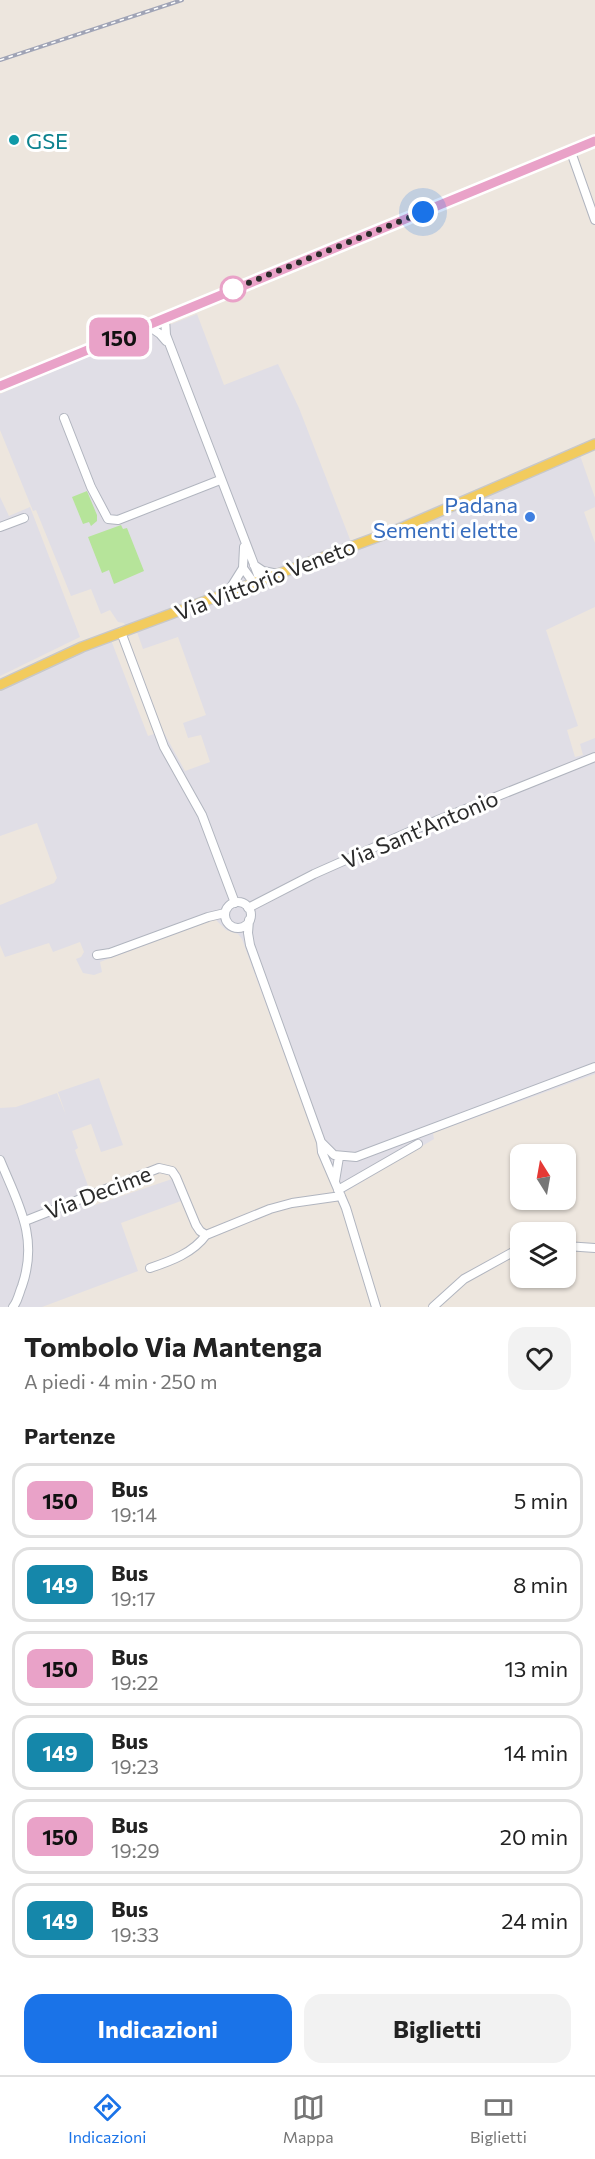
<!DOCTYPE html>
<html lang="it">
<head>
<meta charset="utf-8">
<style>
  body { margin:0; font-family:Commissioner,sans-serif; background:#f2f2f2; color:#222; height:100vh; display:flex; flex-direction:column; font-size:22px; white-space:nowrap }
  * { box-sizing:border-box; margin:0 }
  p { font-size:20px; color:#767676 }
  .icon { flex:none; width:33px; height:33px; fill:none; stroke:currentColor; stroke-width:2; stroke-linecap:round; stroke-linejoin:round }
  .map { position:relative; height:1307px; overflow:hidden }
  .side { display:flex; flex-direction:column; background:#fff; flex:1 }
  .side>* { flex:none }
  .badge { padding:0 12px; border-radius:9px; font-size:21px; line-height:39px }
  .needle { width:39px; rotate:349deg }
  .buttons { position:absolute; left:510px; top:1144px; display:grid; gap:12px }
  .buttons a { display:grid; place-items:center; width:66px; height:66px; border-radius:12px; background:#fff; box-shadow:0 2px 4px #0004; font-size:30px }
  .you { position:absolute; width:30px; height:30px; margin:-15px; border:4px solid #fff; border-radius:50%; background:#1a73e8; box-shadow:0 0 0 9px #1a73e833 }
  .map>.badge { position:absolute; translate:-50% -50%; box-shadow:0 0 0 3px #fff }
  h2 { padding:0 24px; font-size:22px; line-height:54px }
  .round { display:grid; place-items:center; flex:none; width:63px; height:63px; border-radius:18px; background:#f2f2f2 }
  .headline { display:flex; align-items:center; justify-content:space-between; height:102px; padding:0 24px }
  h1 { font-size:28px; font-weight:700; line-height:45px }
  .action { display:flex; gap:12px; margin-top:auto; padding:12px 24px }
  .action a { flex:1; height:69px; border-radius:18px; background:#1a73e8; color:#fff; font-size:24px; font-weight:700; line-height:69px; text-align:center }
  .action a+a { background:#f2f2f2; color:#222 }
  ul { padding:0; list-style:none }
  li { display:flex; align-items:center; gap:18px; height:75px; margin:0 12px 9px; padding:0 12px; border:3px solid #e0e0e0; border-radius:18px }
  li div { flex:1 }
  li b { display:block; font-size:22px }
  li em { font-style:normal }
  li .badge { min-width:66px; font-weight:700; text-align:center }
  .dock { display:flex; justify-content:space-around; align-items:center; height:84px; border-top:2px solid #e0e0e0; background:#fff; font-size:16px; color:#767676 }
  .dock a { display:grid; justify-items:center; gap:3px }
  .dock .active { color:#1a73e8 }
  .map>svg:first-child { display:block }
  .industrial { fill:#e0dee6 }
  .green { fill:#b6e49a }
  .lines { fill:none; stroke-linecap:round; stroke-linejoin:round }
  .minor-casing { stroke:#b1b5bf; stroke-width:10 }
  .major-casing { stroke:#c8c8c8; stroke-width:12 }
  .minor { stroke:#fff; stroke-width:8 }
  .major { stroke:#f2cb5e; stroke-width:9 }
  .rail-casing { stroke:#a0a4b6; stroke-width:4 }
  .rail { stroke:#fff; stroke-width:1.5; stroke-dasharray:4.5; stroke-linecap:butt }
  .line-casing { stroke:#fff; stroke-width:14 }
  .line { stroke:#e9a2c8; stroke-width:9 }
  .walk { stroke:#2b2b2b; stroke-width:6; stroke-dasharray:0 10.8 }
  .culture-dot { fill:#0f9aa8; stroke:#fff; stroke-width:2 }
  .stop-dot { fill:#fff; stroke:#e9a2c8; stroke-width:3 }
  .shop-dot { fill:#3f7fe0; stroke:#fff; stroke-width:2 }
  .labels { text-anchor:middle; dominant-baseline:central; stroke-width:6; stroke-linejoin:round; paint-order:stroke }
  .culture-label { font-size:22px; fill:#0d838f; stroke:#fff; text-anchor:start }
  .shop-label { font-size:22px; fill:#366cbe; stroke:#fff; text-anchor:end }
  .street-label { font-size:22px; fill:#2b2b2b; stroke:#fff }
</style>
</head>
<body>
<div class="map">
<svg width="595" height="1307" viewBox="0 0 595 1307">
  <rect width="100%" height="100%" fill="#ede6de"/>
  <path class="industrial" d="M197 314 224 385 278 364 299 408 351 542 577 447 595 498V507L584 512 595 543V607L546 630 578 726 567 730 575 757 583 755 580 744 595 738V1074L433 1133 434 1139 345 1192 338 1193 322 1157 242 939 238 934 226 930 215 919 100 962 102 972 94 975 83 973 76 959 81 957 84 952 80 942 53 952 49 943 5 957 0 945V905L54 883 57 878 37 823 0 836V691L91 647 111 640 148 736 163 731 185 771 210 762 201 735 188 738 183 723 206 715 178 637 143 649 137 632 129 635 124 623 118 622 110 610 101 614 91 589 71 596 36 510 33 511 0 430V394L80 360Z
    M0 497 9 516 30 507 80 637 0 676Z
    M99 1078 123 1145 101 1152 91 1124 72 1131 78 1148 75 1150 95 1205 172 1179 181 1201 121 1223 138 1271 42 1307H0V1108L16 1107 57 1093 66 1115 58 1092Z"/>
  <path class="green" d="M87 491 97 515V521L91 526 89 522 83 524 72 497Z
    M121 525 123 529 127 528 144 571 114 584 109 570 102 573 88 537Z"/>
  <g class="lines">
    <g class="minor-casing">
      <path id="minor" d="M571 152 595 220
        M165 318 166 335 260 580
        M147 325 160 334 166 341
        M64 418 91 487 108 519 118 520 220 480
        M0 527 24 518
        M254 565 263 571 278 574
        M243 568 253 582
        M228 592 243 568 244 547
        M121 632 164 747 202 815 235 903
        M225 915a13 13 0 1 1 26 0a13 13 0 1 1-26 0Z
        M248 908 314 874 411 831 595 757
        M249 920 248 933 250 945 321 1142 322 1152 346 1208 376 1307
        M97 955 110 953 208 917 225 913
        M321 1142 334 1155 356 1157 595 1067
        M0 1160C18 1204 39 1237 22 1286 19 1293 18 1301 13 1307
        M335 1181 339 1157
        M338 1190 418 1144
        M25 1221 159 1168 172 1171 176 1177 196 1225 200 1231 206 1235 270 1209 292 1203 341 1196
        M566 1246 595 1248
        M150 1268C171 1261 193 1253 206 1235
        M433 1307 464 1279 513 1252 520 1251"/>
    </g>
    <g class="major-casing">
      <path id="major" d="M0 386 595 141
        M0 685 82 647 404 527 595 444"/>
    </g>
    <use href="#minor" class="minor"/>
    <use href="#major" class="major"/>
    <g class="rail-casing">
      <path id="rail" d="M0 60 182 0"/>
    </g>
    <use href="#rail" class="rail"/>
  </g>
  <g class="lines">
    <g class="line-casing">
      <path id="line" d="M0 386 595 141"/>
    </g>
    <use href="#line" class="line"/>
    <path class="walk" d="M233 289 231 290 423 212"/>
  </g>
  <circle class="culture-dot" cx="14" cy="140" r="6"/>
  <circle class="stop-dot" cx="233" cy="289" r="12"/>
  <circle class="shop-dot" cx="530" cy="517" r="6"/>
  <g class="labels">
    <g class="culture-label">
      <text x="26" y="140">GSE</text>
    </g>
    <g class="shop-label">
      <text x="518" y="504">Padana<tspan x="518" dy="25">Sementi elette</tspan></text>
    </g>
    <g class="street-label">
      <text transform="translate(265 579) rotate(-21)">Via Vittorio Veneto</text>
      <text transform="translate(420 829) rotate(-23)">Via Sant'Antonio</text>
      <text transform="translate(98 1192) rotate(-21)">Via Decime</text>
    </g>
  </g>
</svg>
<div class="buttons">
<a><svg class="needle" viewBox="-14 -14 28 28"><path d="M0-13l5 13h-10z" fill="#e53935"/><path d="M0 13l5-13h-10z" fill="#767676"/></svg></a>
<a><svg class="icon" aria-label="layers" viewBox="0 0 24 24"><path d="M12 4l9 5-9 5-9-5zM3 14l9 5 9-5"/></svg></a>
</div>
<div class="you" style="left:423px;top:212px"></div>
<b class="badge" style="left:119px;top:337px;background:#e9a2c8;color:#111">150</b>
</div>
<section class="side">
<div class="headline"><div><h1>Tombolo Via Mantenga</h1><p>A piedi · 4 min · 250 m</p></div><a class="round"><svg class="icon" aria-label="heart" viewBox="0 0 24 24"><path d="M12 20l-8-8c-3-5 5-10 8-4 3-6 11-1 8 4z"/></svg></a></div>
<h2>Partenze</h2>
<ul>
<li><span class="badge" style="background:#e9a2c8;color:#111">150</span><div><b>Bus</b><p>19:14</p></div><em>5 min</em></li>
<li><span class="badge" style="background:#1587aa;color:#fff">149</span><div><b>Bus</b><p>19:17</p></div><em>8 min</em></li>
<li><span class="badge" style="background:#e9a2c8;color:#111">150</span><div><b>Bus</b><p>19:22</p></div><em>13 min</em></li>
<li><span class="badge" style="background:#1587aa;color:#fff">149</span><div><b>Bus</b><p>19:23</p></div><em>14 min</em></li>
<li><span class="badge" style="background:#e9a2c8;color:#111">150</span><div><b>Bus</b><p>19:29</p></div><em>20 min</em></li>
<li><span class="badge" style="background:#1587aa;color:#fff">149</span><div><b>Bus</b><p>19:33</p></div><em>24 min</em></li>
</ul>
<div class="action"><a>Indicazioni</a><a>Biglietti</a></div>
</section>
<nav class="dock">
<a class="active"><svg class="icon" aria-label="directions" viewBox="0 0 24 24"><path d="M12 3l9 9-9 9-9-9zM9 14v-3h6M13 9l2 2-2 2"/></svg>Indicazioni</a>
<a><svg class="icon" aria-label="map" viewBox="0 0 24 24"><path d="M3 6l6-2 6 2 6-2v14l-6 2-6-2-6 2zM9 4v14M15 6v14"/></svg>Mappa</a>
<a><svg class="icon" aria-label="tickets" viewBox="0 0 24 24"><path d="M3 7h18v10H3zM15 7v10"/></svg>Biglietti</a>
</nav>
</body>
</html>
